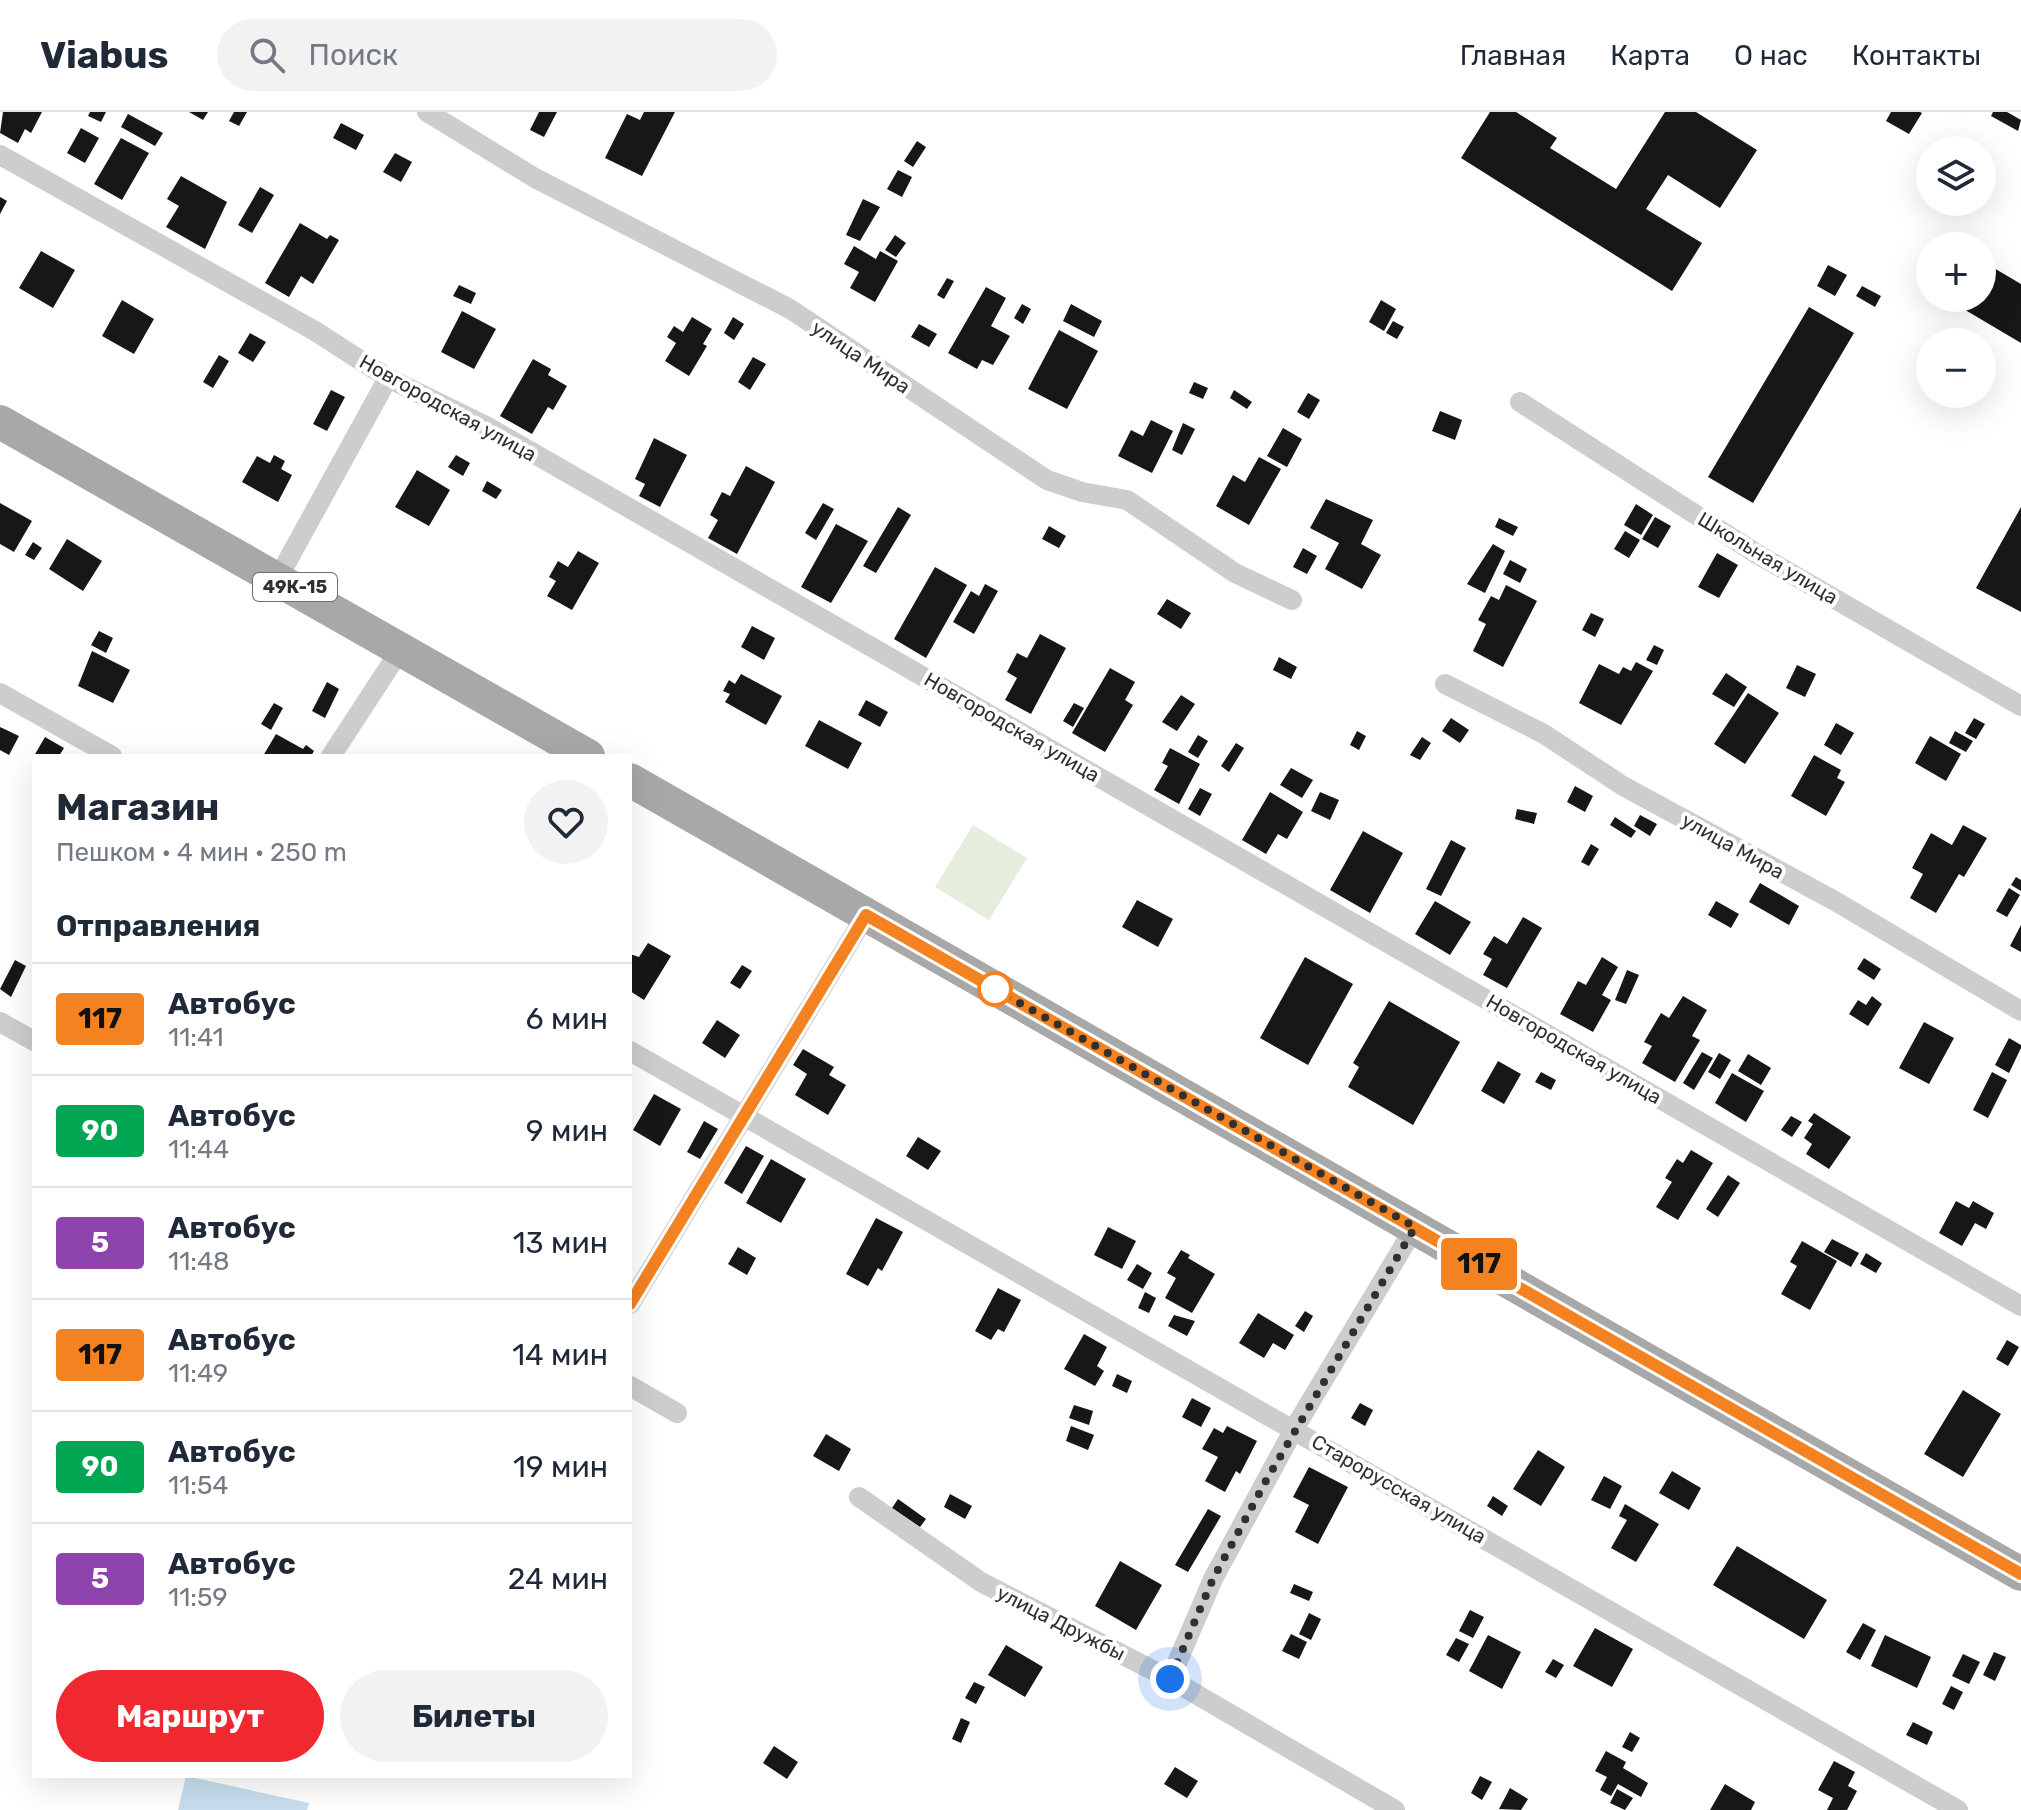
<!DOCTYPE html>
<html lang="ru">
<head>
<meta charset="utf-8">
<style>
  body { margin:0; font-family:Rubik,sans-serif; background:#f2f2f3; color:#1f2937; height:100vh; display:flex; flex-direction:column; font-size:30px; white-space:nowrap }
  * { box-sizing:border-box; margin:0 }
  p { font-size:26px; color:#747a83 }
  .icon { flex:none; width:44px; height:44px; fill:none; stroke:currentColor; stroke-width:2; stroke-linecap:round; stroke-linejoin:round }
  .map { position:relative; flex:1; overflow:hidden }
  .sheet { position:absolute; left:32px; top:642px; width:600px; height:1024px; display:flex; flex-direction:column; background:#fff; border-radius:0px; box-shadow:0 8px 32px #0002 }
  .sheet>* { flex:none }
  .badge { padding:0 16px; border-radius:6px; font-size:28px; line-height:52px }
  .tools { position:absolute; left:1916px; top:24px; display:grid; gap:16px }
  .tools a { display:grid; place-items:center; width:80px; height:80px; border-radius:50%; background:#fff; box-shadow:0 8px 32px #0002; font-size:40px }
  .you { position:absolute; width:40px; height:40px; margin:-20px; border:6px solid #fff; border-radius:50%; background:#1a73e8; box-shadow:0 0 0 12px #1a73e833 }
  .map>.badge { position:absolute; translate:-50% -50%; box-shadow:0 0 0 4px #fff }
  h2 { padding:0 24px; font-size:30px; line-height:72px }
  .round { display:grid; place-items:center; flex:none; width:84px; height:84px; border-radius:42px; background:#f2f2f3 }
  .headline { display:flex; align-items:center; justify-content:space-between; height:136px; padding:0 24px }
  h1 { font-size:38px; font-weight:700; line-height:60px }
  .action { display:flex; gap:16px; margin-top:auto; padding:16px 24px }
  .action a { flex:1; height:92px; border-radius:48px; background:#f02931; color:#fff; font-size:32px; font-weight:700; line-height:92px; text-align:center }
  .action a+a { background:#f2f2f3; color:#1f2937 }
  ul { padding:0; list-style:none }
  li { display:flex; align-items:center; gap:24px; height:112px; padding:0 24px; border-top:2px solid #e0e1e3 }
  li div { flex:1 }
  li b { display:block; font-size:30px }
  li em { font-style:normal }
  li .badge { min-width:88px; font-weight:700; text-align:center }
  header { display:flex; align-items:center; gap:48px; box-sizing:border-box; height:112px; padding:0 40px; background:#fff; border-bottom:2px solid #e0e1e3 }
  header strong { font-size:38px }
  nav { display:flex; gap:44px; margin-inline-start:auto; font-size:28px }
  .search { width:560px; height:72px; background:#f2f2f3; display:flex; align-items:center; gap:20px; box-sizing:border-box; padding:0 28px; border-radius:44px; color:#747a83; font-size:30px }
  .map>svg:first-child { display:block }
  .green { fill:#e5eedd }
  .water { fill:#c8deee }
  .building { fill:#171717 }
  .lines { fill:none; stroke-linecap:round; stroke-linejoin:round }
  .minor { stroke:#cdcdcd; stroke-width:20 }
  .primary { stroke:#a8a8a8; stroke-width:34 }
  .line-casing { stroke:#fff; stroke-width:18 }
  .line { stroke:#f58220; stroke-width:12 }
  .walk { stroke:#303030; stroke-width:8; stroke-dasharray:0 14.4 }
  .stop-dot { fill:#fff; stroke:#f58220; stroke-width:4 }
  .labels { text-anchor:middle; dominant-baseline:central; stroke-width:8; stroke-linejoin:round; paint-order:stroke }
  .shield { fill:#fff; stroke:#6e6e6e; stroke-width:2 }
  .shield-label { font-size:18px; font-weight:bold; fill:#303030 }
  .street-label { font-size:20px; fill:#303030; stroke:#fff }
</style>
</head>
<body>
<header>
<strong>Viabus</strong>
<div class="search"><svg class="icon" aria-label="search" viewBox="0 0 24 24"><circle cx="10" cy="10" r="6"/><path d="M15 15l6 6"/></svg>Поиск</div>
<nav><a>Главная</a><a>Карта</a><a>О нас</a><a>Контакты</a></nav>
</header>
<div class="map">
<svg width="2021" height="1698" viewBox="0 0 2021 1698">
  <rect width="100%" height="100%" fill="#fff"/>
  <path class="green" d="M973 713 1027 746 989 808 935 775Z"/>
  <path class="water" d="M186 1664 309 1691 307 1698H178Z"/>
  <path class="building" d="M3 0H42L31 21 25 17 18 31 0 21Z
    M90 0H106L101 10 88 4Z
    M189 0H208L203 8Z
    M234 0H247L239 14 229 9Z
    M539 0H557L544 25 530 18Z
    M644 0H675L642 64 605 46 627 2 640 8Z
    M1490 0H1516L1557 26 1550 36 1616 77 1665 0H1696L1757 38 1720 96 1668 63 1646 97 1702 131 1672 179 1461 46Z
    M1891 0H1920L1922 1 1909 22 1886 9Z
    M1993 0H2007L2021 8 2018 19 1991 4Z
    M128 2 163 21 155 34 121 15Z
    M341 11 364 23 356 38 333 26Z
    M81 16 99 26 85 51 67 41Z
    M121 26 149 41 122 88 94 72Z
    M917 29 926 35 913 55 904 49Z
    M395 41 412 50 401 70 383 60Z
    M898 58 912 65 902 85 887 77Z
    M181 64 227 90 205 137 166 115 179 94 167 87Z
    M260 75 274 83 252 121 238 113Z
    M0 85 7 89 0 102Z
    M863 87 880 95 860 129 846 123Z
    M300 111 327 127 330 123 339 128 313 172 301 164 289 185 265 171Z
    M895 123 906 131 896 145 885 138Z
    M854 134 876 147 880 139 898 149 875 190 850 176 859 160 844 152Z
    M41 139 75 158 53 196 19 176Z
    M1982 149 2021 172V231L1945 186H1982Z
    M1828 153 1847 163 1835 184 1817 174Z
    M1930 160V177L1922 172Z
    M947 166 954 169 944 187 937 183Z
    M459 173 476 181 471 192 453 184Z
    M1862 174 1881 184 1875 195 1856 184Z
    M986 175 1006 186 991 214 1010 224 993 253 982 248 977 257 948 241Z
    M122 188 154 207 134 242 102 224Z
    M1381 188 1396 197 1384 219 1369 210Z
    M1022 192 1031 197 1023 212 1014 206Z
    M1071 192 1102 209 1094 225 1063 209Z
    M1809 195 1854 221 1753 391 1708 365Z
    M462 199 496 217 474 257 441 240Z
    M692 205 712 217 703 232 707 234 689 264 665 249 676 231 667 225 674 214 683 220Z
    M733 205 744 212 734 228 724 221Z
    M1393 209 1404 215 1397 227 1386 221Z
    M919 212 937 222 929 235 911 225Z
    M1059 218 1098 239 1067 297 1028 277Z
    M250 221 266 230 253 250 238 241Z
    M219 243 229 249 213 276 203 270Z
    M753 245 766 252 750 278 738 270Z
    M533 247 551 257 548 263 567 274 553 298 548 295 532 322 500 304Z
    M1194 270 1208 276 1203 287 1189 281Z
    M331 278 345 285 327 319 313 312Z
    M1234 278 1252 290 1247 297 1230 286Z
    M1308 281 1320 288 1309 307 1297 300Z
    M1440 299 1462 308 1455 328 1432 319Z
    M1151 308 1173 319 1152 361 1118 344 1131 318 1143 324Z
    M1183 311 1195 317 1182 343 1172 338Z
    M1283 316 1302 327 1287 355 1267 344Z
    M654 326 687 343 660 395 639 384 645 372 635 367Z
    M274 343 285 349 281 357 292 363 278 390 242 370 257 344 270 351Z
    M456 343 470 351 463 364 448 355Z
    M1259 345 1281 357 1249 413 1216 394 1233 363 1245 370Z
    M746 354 775 370 737 442 708 426 718 408 710 403 722 380 730 384Z
    M417 358 450 378 429 414 395 395Z
    M487 369 502 378 496 387 482 379Z
    M1326 387 1373 408 1361 432 1381 443 1362 477 1325 457 1339 431 1310 416Z
    M0 391 32 409 14 440 0 432Z
    M823 391 834 397 816 428 805 421Z
    M1636 392 1653 403 1641 423 1624 413Z
    M898 395 911 403 876 461 863 454Z
    M2021 395V500L1976 476Z
    M1655 405 1671 414 1658 436 1642 427Z
    M1499 406 1518 415 1513 424 1495 415Z
    M836 412 868 429 831 491 801 475Z
    M1049 414 1066 424 1059 436 1042 427Z
    M1625 419 1640 428 1629 446 1614 437Z
    M67 427 102 449 83 479 49 457Z
    M33 430 42 436 34 448 25 443Z
    M1493 432 1505 439 1485 481 1467 472Z
    M1303 436 1317 444 1307 462 1293 455Z
    M578 439 599 451 572 498 547 484 556 469 549 465 558 449 568 455Z
    M1717 441 1738 453 1719 486 1698 475Z
    M1510 448 1527 457 1520 471 1503 462Z
    M935 455 967 473 926 546 894 527Z
    M985 472 998 479 974 522 953 510 971 479 979 484Z
    M1506 473 1537 489 1503 555 1473 539 1486 512 1478 508 1491 484 1499 488Z
    M1167 487 1191 501 1181 517 1157 502Z
    M1591 501 1604 507 1595 525 1582 518Z
    M752 514 775 526 764 548 741 535Z
    M99 519 113 526 106 541 91 533Z
    M1040 522 1066 536 1031 602 1005 588 1017 566 1007 560 1017 541 1027 546Z
    M1654 533 1664 538 1657 553 1646 548Z
    M92 539 130 558 113 591 78 574Z
    M1279 545 1297 555 1291 567 1273 558Z
    M1636 550 1653 559 1621 613 1579 591 1599 552 1619 562 1623 555 1631 559Z
    M1797 553 1816 562 1805 585 1786 576Z
    M1110 556 1135 570 1125 588 1133 593 1105 640 1072 621Z
    M1726 561 1747 575 1734 595 1712 582Z
    M741 562 782 584 766 613 725 590 730 582 723 579 729 568 735 572Z
    M327 570 339 577 325 606 312 599Z
    M1748 581 1779 601 1745 652 1714 632Z
    M1181 583 1195 592 1177 619 1162 610Z
    M866 588 888 600 880 615 858 603Z
    M274 591 283 596 271 618 261 612Z
    M1074 591 1084 596 1073 615 1063 609Z
    M1451 606 1469 618 1460 631 1442 619Z
    M1974 606 1985 612 1976 627 1965 621Z
    M819 608 862 631 848 657 805 634Z
    M1836 611 1854 621 1841 643 1824 633Z
    M0 615 19 624 9 643 0 638Z
    M1357 619 1366 624 1359 638 1350 633Z
    M1955 619 1973 629 1966 640 1949 631Z
    M276 622 303 637 306 633 314 639 311 644H263Z
    M1198 623 1208 629 1198 646 1188 640Z
    M1930 624 1961 642 1946 669 1915 651Z
    M45 625 64 636 59 644H34Z
    M1422 625 1431 631 1420 648 1410 643Z
    M1236 631 1244 636 1229 660 1221 654Z
    M1170 636 1200 652 1179 692 1154 678 1168 654 1162 651Z
    M1814 643 1841 658 1837 666 1845 670 1826 704 1791 684Z
    M1291 656 1313 668 1302 686 1280 673Z
    M1575 674 1593 684 1585 700 1567 690Z
    M1200 676 1212 682 1200 704 1188 697Z
    M1270 680 1303 700 1287 727 1278 722 1266 742 1242 728Z
    M1320 680 1339 688 1330 708 1311 699Z
    M1517 697 1537 701 1534 712 1515 707Z
    M1640 703 1657 712 1650 724 1634 714Z
    M1615 705 1636 719 1631 726 1610 713Z
    M1963 713 1987 726 1964 765 1959 762 1936 801 1910 786 1923 762 1912 756 1931 721 1952 733Z
    M1363 719 1403 741 1370 801 1330 778Z
    M1451 728 1466 736 1441 784 1426 777Z
    M1591 732 1599 737 1589 754 1581 750Z
    M2016 765 2021 768V779L2011 773Z
    M1760 771 1799 794 1789 813 1749 790Z
    M2009 776 2020 783 2007 805 1996 799Z
    M1137 788 1173 807 1158 835 1122 815Z
    M1435 789 1471 810 1450 843 1415 822Z
    M1716 789 1739 802 1731 816 1708 803Z
    M1523 805 1542 816 1507 876 1483 863 1492 847 1483 842 1494 824 1507 832Z
    M2021 813V840L2010 834Z
    M648 831 671 844 644 888 630 879V842L639 845Z
    M1305 845 1353 872 1308 953 1260 926Z
    M1602 845 1618 855 1602 883 1611 888 1593 920 1560 902 1578 869 1586 873Z
    M1864 846 1881 857 1874 868 1857 857Z
    M15 848 26 854 11 885 0 877Z
    M742 853 752 859 740 877 730 871Z
    M1627 858 1639 863 1626 892 1615 888Z
    M1683 884 1707 898 1692 924 1700 928 1675 970 1642 951 1652 934 1644 930 1661 901 1669 906Z
    M1872 884 1882 892 1868 914 1849 902 1858 888 1866 893Z
    M1389 889 1460 930 1413 1013 1348 975 1359 955 1353 951Z
    M717 908 740 923 725 946 702 931Z
    M1924 910 1954 926 1929 972 1899 956Z
    M2009 926 2021 933V936L2009 961 1995 953Z
    M803 937 834 955 829 963 846 973 828 1003 795 983 807 962 793 953Z
    M1702 940 1713 946 1694 978 1683 971Z
    M1719 941 1731 948 1720 967 1708 960Z
    M1748 942 1771 956 1761 973 1738 959Z
    M1498 949 1521 962 1504 992 1481 979Z
    M1541 960 1556 968 1551 978 1535 970Z
    M1992 960 2007 968 1988 1006 1973 998Z
    M1732 961 1764 979 1746 1010 1715 991Z
    M654 982 681 997 660 1034 633 1018Z
    M1814 1001 1851 1025 1829 1057 1806 1042 1812 1032 1804 1026 1813 1012 1808 1009Z
    M1791 1004 1802 1010 1792 1025 1781 1018Z
    M704 1009 718 1017 700 1047 687 1040Z
    M918 1025 941 1039 928 1058 906 1044Z
    M746 1034 764 1044 742 1082 724 1071Z
    M1691 1038 1713 1051 1678 1108 1656 1095 1672 1070 1665 1066 1677 1047 1683 1051Z
    M771 1047 806 1067 781 1111 746 1091Z
    M1728 1063 1740 1071 1718 1105 1706 1097Z
    M1956 1089 1969 1096 1973 1089 1994 1101 1986 1117 1975 1111 1962 1134 1939 1121Z
    M876 1106 903 1120 882 1159 878 1156 868 1174 846 1162Z
    M1108 1115 1136 1129 1122 1157 1094 1143Z
    M1832 1127 1859 1141 1851 1155 1824 1140Z
    M1802 1129 1837 1149 1810 1198 1781 1182 1797 1154 1790 1150Z
    M738 1135 756 1146 747 1163 728 1152Z
    M1181 1138 1190 1143 1188 1146 1215 1162 1192 1201 1165 1186 1176 1166 1167 1161Z
    M1866 1141 1882 1151 1876 1161 1860 1152Z
    M1137 1152 1152 1161 1143 1177 1127 1168Z
    M998 1176 1021 1188 1004 1220 998 1217 991 1228 975 1219Z
    M1145 1180 1156 1186 1149 1201 1138 1196Z
    M1305 1199 1313 1204 1304 1220 1295 1214Z
    M1258 1201 1294 1223 1285 1238 1273 1231 1264 1246 1239 1231Z
    M1174 1203 1195 1209 1187 1224 1168 1214Z
    M1084 1222 1107 1235 1097 1254 1104 1259 1095 1274 1064 1257Z
    M2007 1228 2019 1235 2008 1254 1996 1247Z
    M1117 1262 1132 1269 1127 1281 1112 1274Z
    M1963 1278 2001 1302 1963 1365 1924 1342Z
    M1192 1286 1211 1296 1201 1315 1182 1305Z
    M1360 1291 1373 1298 1365 1314 1351 1306Z
    M1074 1293 1093 1299 1089 1313 1069 1306Z
    M1071 1314 1094 1323 1088 1338 1066 1329Z
    M1227 1314 1257 1329 1240 1362 1236 1359 1225 1380 1205 1369 1218 1345 1202 1337 1214 1316 1223 1321Z
    M826 1322 851 1337 839 1359 813 1344Z
    M1538 1338 1565 1355 1541 1394 1513 1377Z
    M1309 1355 1348 1375 1318 1432 1295 1420 1309 1393 1293 1385Z
    M1672 1359 1701 1376 1689 1398 1659 1381Z
    M1604 1364 1622 1374 1610 1397 1591 1388Z
    M950 1382 972 1394 965 1407 944 1395Z
    M1493 1384 1508 1394 1502 1404 1487 1394Z
    M898 1387 926 1407 920 1415 892 1396Z
    M1625 1392 1659 1412 1636 1450 1611 1436 1627 1408 1619 1404Z
    M1208 1397 1221 1404 1188 1460 1175 1453Z
    M1737 1434 1827 1488 1804 1527 1713 1473Z
    M1120 1449 1162 1473 1136 1518 1095 1494Z
    M1294 1472 1313 1480 1309 1489 1290 1481Z
    M1470 1498 1484 1505 1473 1526 1459 1519Z
    M1309 1501 1321 1507 1311 1528 1299 1522Z
    M1863 1511 1876 1518 1860 1548 1846 1540Z
    M1595 1516 1633 1537 1612 1575 1573 1554Z
    M1291 1522 1307 1530 1299 1547 1282 1539Z
    M1488 1523 1521 1540 1502 1577 1469 1559Z
    M1885 1523 1931 1545 1917 1576 1871 1554Z
    M1456 1526 1469 1532 1459 1550 1446 1543Z
    M1006 1533 1043 1555 1025 1585 988 1563Z
    M1994 1540 2006 1545 1995 1569 1983 1563Z
    M1963 1542 1980 1550 1969 1572 1952 1564Z
    M1553 1547 1564 1553 1556 1566 1545 1560Z
    M974 1570 985 1575 976 1592 965 1586Z
    M1951 1574 1963 1580 1954 1598 1942 1592Z
    M961 1606 970 1610 961 1631 952 1627Z
    M1913 1610 1933 1620 1927 1633 1906 1623Z
    M1630 1620 1640 1626 1632 1640 1622 1635Z
    M774 1634 798 1650 787 1667 763 1651Z
    M1606 1639 1626 1650 1623 1656 1648 1671 1641 1685 1618 1672 1611 1684 1600 1678 1607 1665 1595 1659Z
    M1834 1649 1855 1660 1848 1674 1857 1679 1847 1698H1827L1833 1686 1818 1678Z
    M1175 1655 1198 1669 1187 1686 1164 1672Z
    M1480 1664 1492 1670 1482 1688 1471 1681Z
    M1725 1672 1755 1690 1751 1698H1710Z
    M1510 1676 1528 1687 1521 1698 1499 1697Z
    M1617 1677 1633 1686 1625 1698 1610 1691Z"/>
  <g class="lines">
    <path class="minor" d="M427 0 535 66 790 197 1047 368 1082 380 1127 388 1235 461 1292 488
      M0 43 315 219 388 266 486 314 2021 1194
      M1520 290 1757 442 2021 594
      M278 466 388 266
      M1445 572 1544 622 1623 674 1835 789 2021 899
      M0 581 112 644
      M331 644 401 537
      M0 910 34 929
      M630 939 1958 1698
      M630 1192 866 803
      M630 1274 677 1301
      M859 1385 981 1470 1170 1567 1395 1698
      M1170 1567 1213 1467 1294 1317 1415 1115"/>
    <path class="primary" d="M0 310 588 644
      M630 668 2021 1462"/>
  </g>
  <g class="lines">
    <g class="line-casing">
      <path id="line" d="M630 1192 866 803 2021 1462"/>
    </g>
    <use href="#line" class="line"/>
    <path class="walk" d="M995 877 1415 1115 1267 1367 1213 1467 1170 1567"/>
  </g>
  <circle class="stop-dot" cx="995" cy="877" r="16"/>
  <g class="labels">
    <rect class="shield" x="253" y="461" width="84" height="28" rx="6"/>
    <g class="shield-label">
      <text x="295" y="475">49К-15</text>
    </g>
    <g class="street-label">
      <text transform="translate(861 245) rotate(34)">улица Мира</text>
      <text transform="translate(448 296) rotate(29)">Новгородская улица</text>
      <text transform="translate(1768 446) rotate(31)">Школьная улица</text>
      <text transform="translate(1012 615) rotate(30)">Новгородская улица</text>
      <text transform="translate(1733 734) rotate(29)">улица Мира</text>
      <text transform="translate(1574 937) rotate(30)">Новгородская улица</text>
      <text transform="translate(1399 1377) rotate(30)">Старорусская улица</text>
      <text transform="translate(1061 1511) rotate(27)">улица Дружбы</text>
    </g>
  </g>
</svg>
<div class="tools">
<a><svg class="icon" aria-label="layers" viewBox="0 0 24 24"><path d="M12 4l9 5-9 5-9-5zM3 14l9 5 9-5"/></svg></a>
<a>+</a>
<a>−</a>
</div>
<div class="you" style="left:1170px;top:1567px"></div>
<b class="badge" style="left:1479px;top:1152px;background:#f58220;color:#111">117</b>
<section class="sheet">
<div class="headline"><div><h1>Магазин</h1><p>Пешком · 4 мин · 250 m</p></div><a class="round"><svg class="icon" aria-label="heart" viewBox="0 0 24 24"><path d="M12 20l-8-8c-3-5 5-10 8-4 3-6 11-1 8 4z"/></svg></a></div>
<h2>Отправления</h2>
<ul>
<li><span class="badge" style="background:#f58220;color:#111">117</span><div><b>Автобус</b><p>11:41</p></div><em>6 мин</em></li>
<li><span class="badge" style="background:#00a651;color:#fff">90</span><div><b>Автобус</b><p>11:44</p></div><em>9 мин</em></li>
<li><span class="badge" style="background:#8e44ad;color:#fff">5</span><div><b>Автобус</b><p>11:48</p></div><em>13 мин</em></li>
<li><span class="badge" style="background:#f58220;color:#111">117</span><div><b>Автобус</b><p>11:49</p></div><em>14 мин</em></li>
<li><span class="badge" style="background:#00a651;color:#fff">90</span><div><b>Автобус</b><p>11:54</p></div><em>19 мин</em></li>
<li><span class="badge" style="background:#8e44ad;color:#fff">5</span><div><b>Автобус</b><p>11:59</p></div><em>24 мин</em></li>
</ul>
<div class="action"><a>Маршрут</a><a>Билеты</a></div>
</section>
</div>
</body>
</html>
